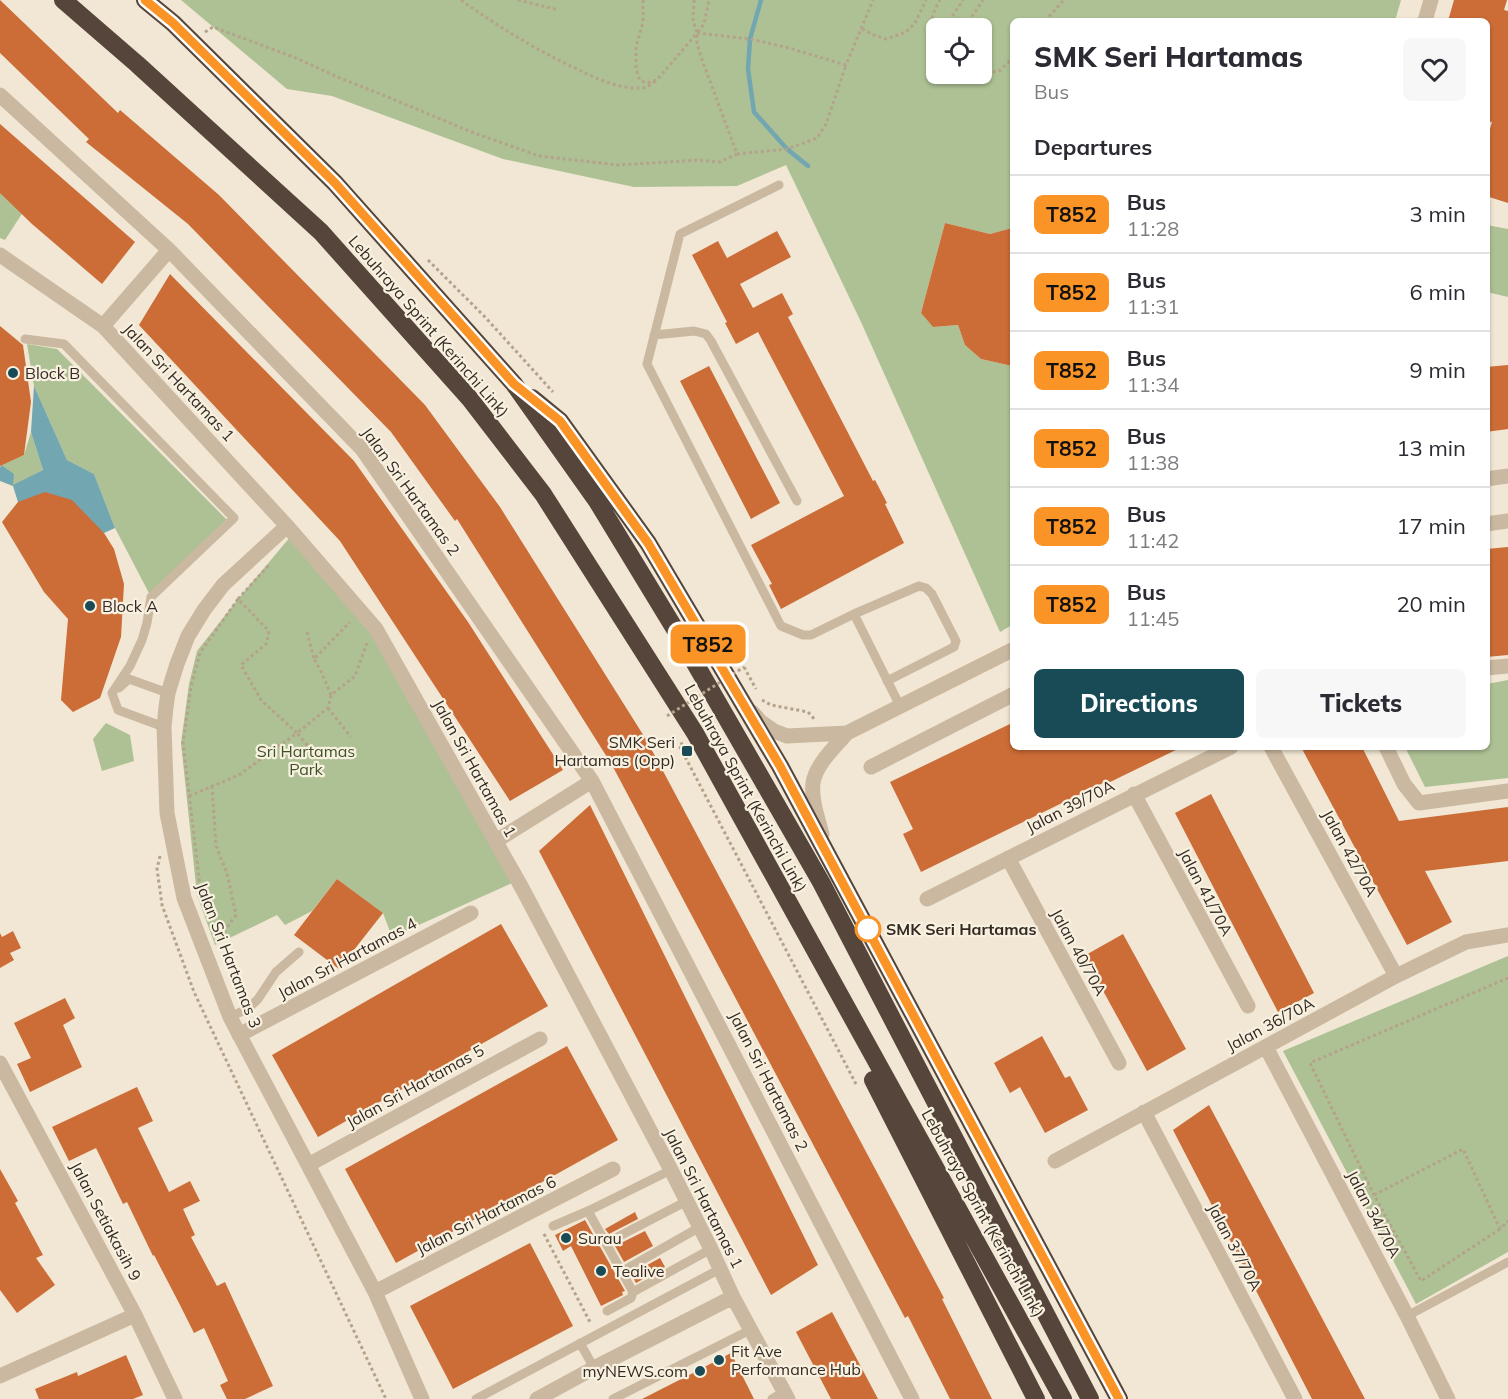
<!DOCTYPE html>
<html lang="en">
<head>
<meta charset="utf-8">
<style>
  body { margin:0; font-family:Mulish,sans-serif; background:#f7f7f7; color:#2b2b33; height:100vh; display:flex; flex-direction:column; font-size:22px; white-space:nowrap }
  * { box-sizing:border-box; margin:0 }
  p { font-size:20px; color:#7c7c81 }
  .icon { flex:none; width:33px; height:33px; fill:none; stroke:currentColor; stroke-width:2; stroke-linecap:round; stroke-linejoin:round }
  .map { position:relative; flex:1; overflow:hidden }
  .side { position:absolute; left:1010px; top:18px; width:480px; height:732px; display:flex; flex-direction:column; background:#fff; border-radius:9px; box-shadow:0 2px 4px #0004 }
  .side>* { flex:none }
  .badge { padding:0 12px; border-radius:9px; font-size:21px; line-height:39px }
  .buttons { position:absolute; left:926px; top:18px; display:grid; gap:12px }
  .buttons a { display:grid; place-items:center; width:66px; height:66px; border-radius:9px; background:#fff; box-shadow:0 2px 4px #0004; font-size:30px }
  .map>.badge { position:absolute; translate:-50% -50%; box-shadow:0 0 0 3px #fff }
  h2 { padding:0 24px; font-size:22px; line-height:54px }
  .round { display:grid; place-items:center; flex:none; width:63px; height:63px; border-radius:9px; background:#f7f7f7 }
  .headline { display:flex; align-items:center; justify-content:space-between; height:102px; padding:0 24px }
  h1 { font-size:28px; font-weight:800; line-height:45px }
  .cta { display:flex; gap:12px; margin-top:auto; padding:12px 24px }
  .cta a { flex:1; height:69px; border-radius:9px; background:#184b56; color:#fff; font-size:24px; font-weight:800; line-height:69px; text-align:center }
  .cta a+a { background:#f7f7f7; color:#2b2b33 }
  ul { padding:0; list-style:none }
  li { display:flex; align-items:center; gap:18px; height:78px; padding:0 24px; border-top:2px solid #e1e1e2 }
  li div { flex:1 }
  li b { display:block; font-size:22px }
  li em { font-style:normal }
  li .badge { min-width:66px; font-weight:700; text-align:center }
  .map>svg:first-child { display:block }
  .green { fill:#adc194; fill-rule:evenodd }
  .water { fill:#72a6b0 }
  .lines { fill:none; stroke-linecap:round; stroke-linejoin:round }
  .stream { stroke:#72a6b0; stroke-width:4.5 }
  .building { fill:#cc6c37 }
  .path { stroke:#b5a28b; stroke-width:3; stroke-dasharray:3 3; stroke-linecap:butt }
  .lane { stroke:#cab8a0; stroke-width:9 }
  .street { stroke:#cab8a0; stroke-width:15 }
  .highway { stroke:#55453a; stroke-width:18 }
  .path-bridge { stroke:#b5a28b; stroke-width:3; stroke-dasharray:3 3; stroke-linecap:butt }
  .line-casing { stroke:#fff; stroke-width:14 }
  .line { stroke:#fa9426; stroke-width:9 }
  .poi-dot { fill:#184b56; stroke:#f9f1e0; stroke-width:2 }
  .stop-dot { fill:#fff; stroke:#fa9426; stroke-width:3 }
  .labels { text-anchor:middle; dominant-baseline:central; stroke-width:4.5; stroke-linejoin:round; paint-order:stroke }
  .street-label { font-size:16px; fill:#332a24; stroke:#f9f1e0 }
  .poi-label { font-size:16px; fill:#332a24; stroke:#f9f1e0; text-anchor:start }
  .park-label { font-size:16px; fill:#3d5227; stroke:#f9f1e0 }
  .stop-label { font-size:16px; font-weight:bold; fill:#332a24; stroke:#f9f1e0; text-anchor:start }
</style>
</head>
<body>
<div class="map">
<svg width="1508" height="1399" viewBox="0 0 1508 1399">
  <rect width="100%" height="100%" fill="#f1e7d4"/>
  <path class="green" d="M181 0H1401L1395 21H1012V228L990 234 945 223 921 313 933 327 958 325 965 345 981 359 1012 366V625L1000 632 861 322 786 165 737 186 634 187 503 159 332 96 287 89ZM936 28H981V74H936Z
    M0 191 23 212 5 240 0 238Z
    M1487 225 1508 229V297L1487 292Z
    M27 344 57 349 227 520 151 597 115 528 94 474 67 460 34 386Z
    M31 432 43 470 13 486 1 465 24 455Z
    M291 536 374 631 512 883 392 937 383 913 337 879 312 911 285 925 277 915 215 945 197 895 181 743 189 684 197 651 238 599Z
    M1508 680V778L1425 787 1405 747H1486L1487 684Z
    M106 723 130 735 134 761 102 771 93 739Z
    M1508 956V1252L1416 1304 1283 1051Z"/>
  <path class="water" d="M34 386 67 460 94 474 115 528 104 533 18 502 13 486 0 481V468L1 465 14 474 13 485 43 470 31 432Z"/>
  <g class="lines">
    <path class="stream" d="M761 0 750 39 748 69 754 112 787 149 808 166"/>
  </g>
  <path class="building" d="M0 0 118 113 120 110 219 195 425 405 500 507 647 741 944 1298 942 1299 992 1399H950L908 1316 905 1318 612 765 457 519 455 521 391 432 188 224 86 142 89 139 0 53Z
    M1454 0H1507L1504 10 1508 11V203L1486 196V143L1492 122 1486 121V21H1448Z
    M0 124 135 242 102 284 32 224 0 193Z
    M945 223 990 234 1012 228V366L981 359 965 345 958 325 933 327 921 313Z
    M777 231 791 257 740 284 753 308 782 293 793 314 788 317 873 481 875 480 887 503 885 504 904 543 781 609 769 585 772 584 751 545 844 496 758 332 736 344 725 323 727 322 692 255 718 241 727 258Z
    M170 274 354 461 468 622 563 770 510 801 340 541 139 325Z
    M0 326 23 345 31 402 24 455 0 466Z
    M1508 365V429L1486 432V367Z
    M709 366 780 503 751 519 680 381Z
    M45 492 72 500 104 533 114 549 124 584 121 637 100 698 73 712 61 700 68 619 44 592 2 522 18 502Z
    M1508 547V655L1486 657V549Z
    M1012 723V747H1182L1106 784 1105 782 921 872 903 834 913 829 890 782Z
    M1301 747H1362L1399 821 1508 807V861L1425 871 1452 922 1407 945Z
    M1211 794 1314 993 1278 1012 1175 813Z
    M590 805 818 1265 771 1295 539 851Z
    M337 879 383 913 339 969 294 935Z
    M501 924 548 1006 318 1137 272 1055Z
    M13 931 21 948 10 953 14 960 0 968V933L2 937Z
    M1123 934 1186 1049 1147 1071 1084 956Z
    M65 998 75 1018 63 1025 82 1067 30 1092 17 1064 31 1058 14 1023Z
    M1042 1036 1065 1078 1070 1076 1088 1110 1045 1133 1020 1087 1010 1093 994 1063Z
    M567 1046 618 1140 396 1263 345 1169Z
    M137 1087 153 1121 138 1128 169 1192 190 1181 200 1201 183 1209 195 1235 191 1237 217 1286 225 1282 273 1386 245 1399H227L220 1385 228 1381 204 1328 194 1333 180 1305 154 1255 153 1256 127 1202 123 1204 96 1148 69 1161 52 1127Z
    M1209 1105 1365 1399H1312L1173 1130Z
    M0 1169 18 1201 15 1203 43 1255 36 1258 55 1285 17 1313 0 1290Z
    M635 1212 638 1219 609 1234 605 1229Z
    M585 1220 625 1291 622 1292 623 1295 601 1306 571 1246 563 1251 555 1235Z
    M645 1231 653 1246 624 1262 615 1246Z
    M530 1243 573 1326 453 1389 410 1306Z
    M660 1258 665 1267 636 1283 631 1274Z
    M832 1312 878 1399H831L796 1332Z
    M731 1353 754 1399H642L693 1373Z
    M126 1355 143 1395 133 1399H39L35 1389 77 1372 78 1376Z"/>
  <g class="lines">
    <path class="path" d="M461 0C499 27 536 50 579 70 597 79 620 89 641 88 647 88 652 84 657 80
      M518 0 559 10
      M643 0V22L636 47V68L638 76 641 81 647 83 657 80 697 33
      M694 0 693 21 697 33
      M1045 21 1064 0
      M939 28 951 18 963 0
      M968 28 971 18 983 0
      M862 29 874 35 886 39 906 32 915 23 926 0
      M936 31 930 30C931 18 934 10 940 0
      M205 32 213 27 296 58 340 78 383 95 474 133 539 156 618 165 699 160 720 162 737 154 701 57 697 43V33L704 24 709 0
      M697 33 750 39 789 48 846 65 873 0
      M981 70 998 72 1012 59
      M737 154 787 149 817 138 826 124 846 65
      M428 260 485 317 553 392
      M238 599 270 564
      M307 632 314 659
      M744 667 756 689
      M331 695 321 671 314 659 350 622
      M762 700 771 705 808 712 816 721
      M328 708 351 737
      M683 743 679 745 856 1084
      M319 759 297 733 328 708 331 695 355 676 367 643
      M212 786 216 846 227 873 236 915 217 941
      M189 796 239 775 297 733 261 700 241 665 267 643 269 631 238 599 200 653 191 687 183 743 201 895V896
      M160 856 157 869 162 905 194 992 386 1399
      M226 961 244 998
      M1374 1195 1463 1149 1500 1229 1508 1221
      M1500 1229 1421 1281 1374 1195 1310 1063 1508 978
      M544 1234 591 1324"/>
    <path class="lane" d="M779 185 680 234 647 364 781 626 803 635H811L854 614 919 586 926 588 932 594 956 641 954 647 887 681
      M654 335 694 331 706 334 711 341 797 501
      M25 339 64 344 234 518 151 597 147 623 142 640 130 666 112 693
      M854 614 900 706
      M119 688 129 679 168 693
      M112 693 118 710 164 727
      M230 1017 249 1008 258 999 276 972 299 952
      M671 1170 588 1211 633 1292 711 1249
      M553 1226 588 1211
      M606 1243 687 1201
      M621 1272 700 1227
      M607 1311 631 1298 633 1292
      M1407 1316 1508 1262
      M580 1343 594 1368
      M476 1399 720 1269
      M613 1399 750 1330
      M772 1399 784 1392"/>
    <path class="street" d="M1425 21 1431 0
      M0 95 169 250 362 449 592 781 912 1399
      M0 255 103 326 287 526 376 629 522 888 671 1170 711 1249 733 1297 788 1399
      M103 326 169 250
      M1486 479 1508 476
      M1486 524 1508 521
      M287 526 223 585 204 610 188 636 177 664 168 693 166 707 164 727 167 813 184 898 230 1017 375 1292 422 1399
      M1486 668 1508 666
      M752 712 761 722 774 731 787 736 847 733 1012 650
      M1271 747 1396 976
      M1386 747 1404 784 1419 803 1508 791
      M871 767 1012 695
      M1134 794 1248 1006
      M822 834C818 819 811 799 813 783 816 764 835 747 847 733
      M496 841 592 781
      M1008 858 1119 1063
      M927 899 1231 747
      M239 1035 471 913
      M1266 1047 1407 1316 1448 1399
      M0 1063 135 1315 175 1399
      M1144 1112 1295 1399
      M1055 1161 1396 976 1466 942 1508 935
      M308 1165 540 1039
      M375 1292 613 1169
      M0 1376 135 1315
      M537 1399 594 1368 733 1297"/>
    <path class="highway" d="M63 0 137 64 321 232 470 399 543 494 695 733 1063 1399
      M145 0 173 23 335 183 514 384 597 501 684 644 821 882 1090 1399
      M532 398 560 421 648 543 780 766 1119 1399
      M873 1080 1036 1399"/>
    <path class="path-bridge" d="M667 716 744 667"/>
  </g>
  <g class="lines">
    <g class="line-casing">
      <path id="line" d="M145 0 173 23 335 183 514 384 560 421 648 543 780 766 1119 1399"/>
    </g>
    <use href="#line" class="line"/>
  </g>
  <g class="poi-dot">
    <circle cx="13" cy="373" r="6"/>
    <circle cx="90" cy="606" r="6"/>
    <rect x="681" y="745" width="12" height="12" rx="3"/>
    <circle cx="566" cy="1238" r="6"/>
    <circle cx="601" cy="1271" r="6"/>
    <circle cx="719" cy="1360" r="6"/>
    <circle cx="700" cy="1371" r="6"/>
  </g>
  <circle class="stop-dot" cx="868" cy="929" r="12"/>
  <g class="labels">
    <g class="street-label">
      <text transform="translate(429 326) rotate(49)">Lebuhraya Sprint (Kerinchi Link)</text>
      <text transform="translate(179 382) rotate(47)">Jalan Sri Hartamas 1</text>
      <text transform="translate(411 491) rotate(54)">Jalan Sri Hartamas 2</text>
      <text transform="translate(475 768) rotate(61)">Jalan Sri Hartamas 1</text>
      <text transform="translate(746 788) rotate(61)">Lebuhraya Sprint (Kerinchi Link)</text>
      <text transform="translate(1070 806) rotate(-27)">Jalan 39/70A</text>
      <text transform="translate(1350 853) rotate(61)">Jalan 42/70A</text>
      <text transform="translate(1206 892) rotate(62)">Jalan 41/70A</text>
      <text transform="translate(1079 952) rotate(61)">Jalan 40/70A</text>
      <text transform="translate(229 955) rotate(69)">Jalan Sri Hartamas 3</text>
      <text transform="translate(347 958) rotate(-28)">Jalan Sri Hartamas 4</text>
      <text transform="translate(1270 1024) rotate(-28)">Jalan 36/70A</text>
      <text transform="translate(769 1081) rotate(63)">Jalan Sri Hartamas 2</text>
      <text transform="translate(415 1086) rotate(-29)">Jalan Sri Hartamas 5</text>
      <text transform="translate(704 1198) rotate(63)">Jalan Sri Hartamas 1</text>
      <text transform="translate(983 1213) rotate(61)">Lebuhraya Sprint (Kerinchi Link)</text>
      <text transform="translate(1374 1214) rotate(62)">Jalan 34/70A</text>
      <text transform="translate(486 1215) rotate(-27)">Jalan Sri Hartamas 6</text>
      <text transform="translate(106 1221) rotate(62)">Jalan Setiakasih 9</text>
      <text transform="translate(1235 1247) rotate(62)">Jalan 37/70A</text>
    </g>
    <g class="poi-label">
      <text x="25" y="373">Block B</text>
      <text x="102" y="606">Block A</text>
      <text x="675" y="742" text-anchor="end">SMK Seri<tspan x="675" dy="18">Hartamas (Opp)</tspan></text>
      <text x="578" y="1238">Surau</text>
      <text x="613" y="1271">Tealive</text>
      <text x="731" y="1351">Fit Ave<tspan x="731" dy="18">Performance Hub</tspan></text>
      <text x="688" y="1371" text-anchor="end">myNEWS.com</text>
    </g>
    <g class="park-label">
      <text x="306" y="751">Sri Hartamas<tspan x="306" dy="18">Park</tspan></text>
    </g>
    <g class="stop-label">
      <text x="886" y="929">SMK Seri Hartamas</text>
    </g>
  </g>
</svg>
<div class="buttons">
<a><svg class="icon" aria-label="locate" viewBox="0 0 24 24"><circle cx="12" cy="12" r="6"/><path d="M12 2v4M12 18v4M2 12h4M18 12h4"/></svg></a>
</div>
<b class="badge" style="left:708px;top:644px;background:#fa9426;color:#111">T852</b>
<section class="side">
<div class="headline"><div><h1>SMK Seri Hartamas</h1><p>Bus</p></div><a class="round"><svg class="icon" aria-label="heart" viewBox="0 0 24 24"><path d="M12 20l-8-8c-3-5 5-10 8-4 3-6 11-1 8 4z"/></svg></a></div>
<h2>Departures</h2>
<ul>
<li><span class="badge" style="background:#fa9426;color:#111">T852</span><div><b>Bus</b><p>11:28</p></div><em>3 min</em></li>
<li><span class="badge" style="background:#fa9426;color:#111">T852</span><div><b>Bus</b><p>11:31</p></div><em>6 min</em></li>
<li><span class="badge" style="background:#fa9426;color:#111">T852</span><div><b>Bus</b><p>11:34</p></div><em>9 min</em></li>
<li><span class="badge" style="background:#fa9426;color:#111">T852</span><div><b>Bus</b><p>11:38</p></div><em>13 min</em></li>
<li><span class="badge" style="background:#fa9426;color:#111">T852</span><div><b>Bus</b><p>11:42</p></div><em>17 min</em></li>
<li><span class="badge" style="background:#fa9426;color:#111">T852</span><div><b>Bus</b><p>11:45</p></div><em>20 min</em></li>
</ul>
<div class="cta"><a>Directions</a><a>Tickets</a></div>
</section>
</div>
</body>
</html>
